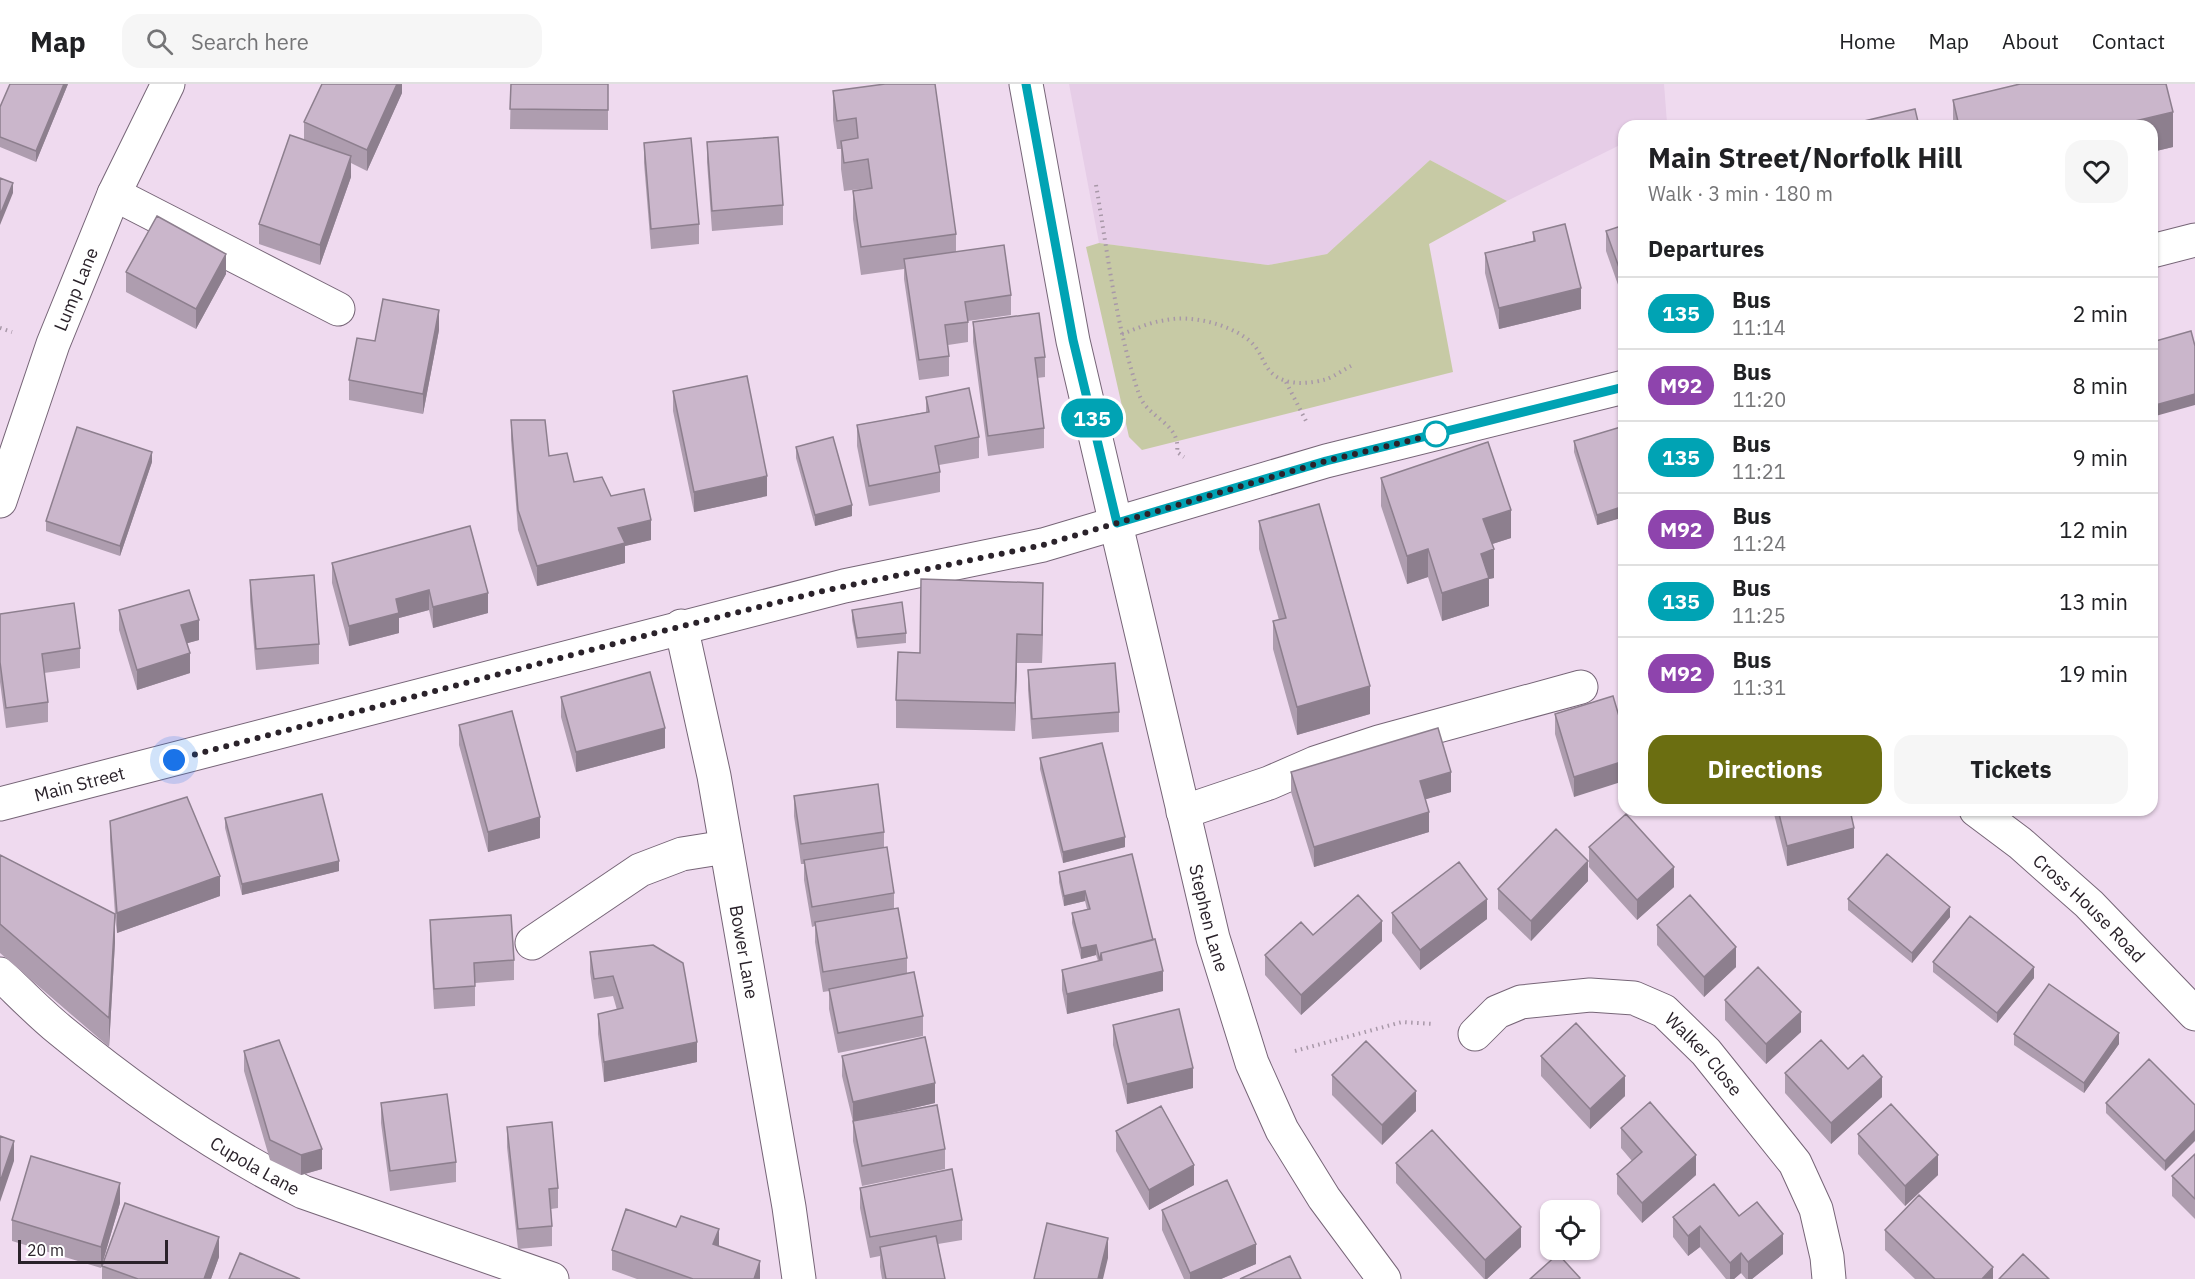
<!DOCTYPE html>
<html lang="en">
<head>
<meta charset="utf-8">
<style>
  body { margin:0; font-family:"IBM Plex Sans",sans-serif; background:#f6f6f6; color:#202124; height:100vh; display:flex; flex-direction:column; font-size:22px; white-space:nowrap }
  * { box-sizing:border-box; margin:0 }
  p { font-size:20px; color:#757577 }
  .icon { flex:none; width:33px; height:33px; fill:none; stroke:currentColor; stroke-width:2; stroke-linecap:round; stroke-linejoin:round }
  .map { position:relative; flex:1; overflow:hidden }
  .side { position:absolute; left:1618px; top:36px; width:540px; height:696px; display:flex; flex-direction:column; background:#fff; border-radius:18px; box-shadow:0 2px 4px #0004 }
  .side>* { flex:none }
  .badge { padding:0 12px; border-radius:20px; font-size:21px; line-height:39px }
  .buttons { position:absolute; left:1540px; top:1116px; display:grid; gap:12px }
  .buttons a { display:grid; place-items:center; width:60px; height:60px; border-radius:12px; background:#fff; box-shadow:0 2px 4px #0004; font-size:30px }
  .scale { position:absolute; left:18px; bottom:15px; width:150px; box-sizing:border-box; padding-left:6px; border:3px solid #2a222a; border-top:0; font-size:16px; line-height:21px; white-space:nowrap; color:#2a222a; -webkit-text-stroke:4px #fff; paint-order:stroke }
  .you { position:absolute; width:30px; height:30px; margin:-15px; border:4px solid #fff; border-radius:50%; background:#1a73e8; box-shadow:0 0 0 9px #1a73e833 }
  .map>.badge { position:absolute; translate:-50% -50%; box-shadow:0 0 0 3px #fff }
  h2 { padding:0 30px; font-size:22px; line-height:54px }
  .round { display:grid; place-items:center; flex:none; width:63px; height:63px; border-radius:18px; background:#f6f6f6 }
  .headline { display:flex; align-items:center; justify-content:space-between; height:102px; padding:0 30px }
  h1 { font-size:28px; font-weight:700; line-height:45px }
  .primary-button { display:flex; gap:12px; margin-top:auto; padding:12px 30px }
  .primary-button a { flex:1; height:69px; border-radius:18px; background:#6b6e11; color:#fff; font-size:24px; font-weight:700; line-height:69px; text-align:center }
  .primary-button a+a { background:#f6f6f6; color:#202124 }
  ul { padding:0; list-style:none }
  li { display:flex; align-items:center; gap:18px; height:72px; padding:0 30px; border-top:2px solid #e0e0e0 }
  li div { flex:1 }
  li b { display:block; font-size:22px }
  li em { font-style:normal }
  li .badge { min-width:66px; font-weight:700; text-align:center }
  header { display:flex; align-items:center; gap:36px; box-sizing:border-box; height:84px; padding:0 30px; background:#fff; border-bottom:2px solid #e0e0e0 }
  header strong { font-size:28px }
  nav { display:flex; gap:33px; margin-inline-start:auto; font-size:21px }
  .search { width:420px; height:54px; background:#f6f6f6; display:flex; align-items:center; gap:15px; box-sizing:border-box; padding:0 21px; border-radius:18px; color:#757577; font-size:22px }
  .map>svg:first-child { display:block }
  .built { fill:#e6cde7 }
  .green { fill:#c7caa5 }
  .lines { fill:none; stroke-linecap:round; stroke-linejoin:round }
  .minor-casing { stroke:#766577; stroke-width:35 }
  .path { stroke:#a898a8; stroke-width:4; stroke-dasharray:1.5 4.5; stroke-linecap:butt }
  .minor { stroke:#fff; stroke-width:33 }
  .wall { fill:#ae9daf }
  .shaded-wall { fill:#8d7f8e }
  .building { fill:#cab6cb; stroke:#8d7f8e; stroke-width:1.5 }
  .line-casing { stroke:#fff; stroke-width:14 }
  .line { stroke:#00a3b4; stroke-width:9 }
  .walk { stroke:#2a222a; stroke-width:6; stroke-dasharray:0 10.8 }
  .stop-dot { fill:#fff; stroke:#00a3b4; stroke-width:3 }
  .labels { text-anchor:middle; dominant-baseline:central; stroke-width:5; stroke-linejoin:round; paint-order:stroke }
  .street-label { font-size:18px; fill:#2a222a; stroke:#fff }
</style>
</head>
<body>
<header>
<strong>Map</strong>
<div class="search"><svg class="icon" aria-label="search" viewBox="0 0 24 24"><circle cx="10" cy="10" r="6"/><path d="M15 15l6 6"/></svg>Search here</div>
<nav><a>Home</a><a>Map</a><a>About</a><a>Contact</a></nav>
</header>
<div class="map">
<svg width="2195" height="1195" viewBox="0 0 2195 1195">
  <rect width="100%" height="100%" fill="#efdaef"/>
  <path class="built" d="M1069 0H1664L1667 39 1660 42H1624V59L1507 117 1430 76 1327 170 1268 181 1099 159Z"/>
  <path class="green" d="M1430 76 1507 117 1429 160 1453 288 1142 366 1129 353 1086 163 1099 159 1268 181 1327 170Z"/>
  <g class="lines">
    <g class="minor-casing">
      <g id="minor">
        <path id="s1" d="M1026 0 1073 257 1213 854 1252 979 1282 1046 1324 1114 1384 1195"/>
        <path d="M114 110 338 225"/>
        <path d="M2152 167 2195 156"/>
        <path id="s2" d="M0 417 53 260 114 110 168 0"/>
        <path id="s3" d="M681 542 714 692 789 1123 799 1195"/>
        <path id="s4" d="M0 720 844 502 1043 461 1326 377 1624 303"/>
        <path id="s5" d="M1976 726 2020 759 2089 820 2195 930"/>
        <path d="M1183 728 1269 699 1315 679 1379 658 1581 603"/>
        <path d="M532 859 640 786 682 770 726 763"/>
        <path id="s6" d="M0 890C20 909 39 929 60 946 135 1008 216 1064 303 1108L552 1195"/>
        <path id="s7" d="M1475 950 1497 928 1521 918 1590 911 1634 914 1664 927 1706 968 1795 1079 1816 1125 1827 1173 1829 1195"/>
      </g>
    </g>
    <path class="path" d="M1096 101C1108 171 1116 243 1139 310 1147 335 1181 338 1177 368L1184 373
      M0 244 12 248
      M1122 250C1136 245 1150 238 1166 236 1190 231 1225 239 1246 254 1262 265 1262 281 1273 290 1286 302 1311 300 1327 295 1335 292 1343 286 1351 282
      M1286 298 1306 337
      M1295 967 1402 938 1433 940"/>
    <use href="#minor" class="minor"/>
  </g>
  <path class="wall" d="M68 0 36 78 0 63V23Z
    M402 0V9L367 87 351 79V93L320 181 259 160V140L304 56V38Z
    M511 0H608V46L510 45Z
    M2020 0H2166L2173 28V63L2152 68V42H1953V16Z
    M833 7 956 150V167L1011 211V231L968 237V258L948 261 949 272V292L919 296 904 195V185L861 191 853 135V107L868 105V104L844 107 841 85V65H837L833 36Z
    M707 58 783 121V141L712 147 707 78Z
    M644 59 699 140V160L651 165 644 79Z
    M1624 141V212H1622L1606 167V147Z
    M1533 148 1581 225 1499 245 1485 189V169L1533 157Z
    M126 188 226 190 196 245 126 208Z
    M973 238 1045 273V293L1037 294 1044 344V364L988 372 973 258Z
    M439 246 423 330 349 316V296L375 257Z
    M673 307 767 412 694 428 673 327Z
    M926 313 979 353V374L939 381 940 388V408L869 422 857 362V341L926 328Z
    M511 336 574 398 611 412 651 456 625 462V479L537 502 518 446 511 356Z
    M1624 342V433L1597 441 1574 368V357Z
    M796 363 852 432 815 442 796 374Z
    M152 378 120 472 46 447V437Z
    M1381 394 1511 454 1492 460 1494 494 1489 495V522L1442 537 1428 493 1407 500 1381 422Z
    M1259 437 1370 630 1297 651 1273 565V537L1279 536 1259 465Z
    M470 442 488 529 433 544 429 526 399 534V549L349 562 332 499V479Z
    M250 496 319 560V580L256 586 250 517Z
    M119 526 199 556 187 559 190 589 137 606 119 546Z
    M852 526 906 549V559L857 564 852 536Z
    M1043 527 1042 579H1017L1015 647 896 644V616Z
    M0 530 80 564V584L44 589 48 618V638L6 644 0 598Z
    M1028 586 1119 628V648L1032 655 1028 606Z
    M1613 612 1574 713 1555 650V630Z
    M561 613 665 664 576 688 561 633Z
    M459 641 540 754 488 768 459 661Z
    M1040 674 1125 763 1063 779 1040 685Z
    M1291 688 1451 708 1425 715 1429 748 1314 783 1291 708Z
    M794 712 884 748V764L894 809V825L907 874V890L923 932V952L838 969 829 925V907L823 908 815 858V842L812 843 804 796V780H801L794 732Z
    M1773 726H1850L1854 764 1787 782Z
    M225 734 339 787 242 811 225 744Z
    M110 737 220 812 117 849 115 833V858L109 963 0 869V771L115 830 110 757Z
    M1589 763 1674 803 1637 836 1589 783Z
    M1132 770 1163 907 1067 930 1062 906V886L1098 877 1096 871 1081 875 1072 839V829L1087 825 1085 817 1064 822 1059 798V788Z
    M1588 797 1531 857 1498 825V805Z
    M1848 815 1950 833 1912 879 1848 826Z
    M1392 829 1487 835 1420 886 1392 849Z
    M430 836 514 876V896L475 899V922L434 925 430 856Z
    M1657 841 1736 883 1704 913 1657 861Z
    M1313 851 1382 857 1301 931 1265 891V871Z
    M590 868 697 978 604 998 598 950V930L617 926 613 912 594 915 590 888Z
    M1933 878 2034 894 1997 939 1933 888Z
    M1725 916 1801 948 1766 980 1725 936Z
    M1113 941 1193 1004 1127 1020 1113 961Z
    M2014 950 2119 960 2084 1009 2014 961Z
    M244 967 322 1085 301 1091 270 1076 244 987Z
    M842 972 935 1019 879 1032 945 1065V1085L862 1102 853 1057V1038L842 992Z
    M1541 972 1625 1012 1590 1045 1541 992Z
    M1848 985 1882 1013 1831 1060 1785 1009V989Z
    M1332 991 1416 1027 1382 1061 1332 1011Z
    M381 1019 456 1078V1098L390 1107 381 1039Z
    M2106 1019 2195 1021 2165 1087 2106 1029Z
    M507 1043 558 1104V1124L551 1125 552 1142V1162L518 1165 507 1063Z
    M1621 1044 1696 1091 1642 1139 1617 1110V1090L1632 1077 1621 1064Z
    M1116 1047 1194 1101 1149 1126 1116 1067Z
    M1858 1050 1938 1091 1905 1122 1858 1070Z
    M2195 1070V1135L2172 1112V1092Z
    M1396 1079 1521 1163 1487 1195H1484L1396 1099Z
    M860 1104 962 1136V1156L938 1160 945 1195H882L880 1183V1172L870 1174 860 1124Z
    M120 1119 101 1184 12 1157V1136Z
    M1162 1126 1256 1180 1221 1195H1184L1162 1146Z
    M1739 1132 1783 1170 1752 1195H1746L1741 1189 1734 1195H1726L1700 1163 1688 1172 1673 1153V1133Z
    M1885 1146 1993 1195H1915L1885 1166Z
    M719 1162 760 1195H637L612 1186V1166Z
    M219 1173 211 1195H102V1182Z"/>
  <path class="shaded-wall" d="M64 0H68L36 78V67Z
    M397 0H402V9L367 87V66Z
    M2173 28V63L2152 68V42H2114Z
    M351 72V93L320 181V161Z
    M13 99V109L0 141V131Z
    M226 170V190L196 245V225Z
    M1624 191V212H1622V192Z
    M1581 204V225L1499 245V224Z
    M439 226V246L423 330V310Z
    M2195 310V321L2152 333V322Z
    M152 368V378L120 472V462Z
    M767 392V412L694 428V408Z
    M852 421V432L815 442V431Z
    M1624 422V433L1597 441V431Z
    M1511 426V454L1483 463V435Z
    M651 436V456L625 462V479L537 502V482L618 444Z
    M1428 465V493L1407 500V472Z
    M1494 465V494L1489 495V522L1442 537V509L1481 470Z
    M1043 499V527L1042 579V551Z
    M429 506V526L399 534V549L349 562V542L396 515Z
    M488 509V529L433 544V523Z
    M199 536V556L181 561V541Z
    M1017 550V579L1015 647V619Z
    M190 569V589L137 606V586Z
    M1370 602V630L1297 651V623Z
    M665 644V664L576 688V668Z
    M1624 677V697L1574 713V693Z
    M1451 688V708L1420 717V697Z
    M1429 728V748L1314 783V763Z
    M540 733V754L488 768V748Z
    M1854 744V764L1787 782V762Z
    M1125 753V763L1063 779V768Z
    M339 777V787L242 811V800Z
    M1588 777V797L1531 857V837Z
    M1674 783V803L1637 836V816Z
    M220 792V812L117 849V829Z
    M1085 807V817L1064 822V812Z
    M1487 815V835L1420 886V866Z
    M1950 823V833L1912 879V869Z
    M115 830V858L109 963V934Z
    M1382 837V857L1301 931V911Z
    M1096 861V871L1081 875V864Z
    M1736 863V883L1704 913V893Z
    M2034 883V894L1997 939V929Z
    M1163 887V907L1067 930V910Z
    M1801 928V948L1766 980V960Z
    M2119 949V960L2084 1009V999Z
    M697 958V978L604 998V978Z
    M1193 984V1004L1127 1020V1000Z
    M1625 992V1012L1590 1045V1025Z
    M1882 993V1013L1831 1060V1039Z
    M935 999V1019L853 1038V1018Z
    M1416 1007V1027L1382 1061V1041Z
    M2195 1046V1057L2165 1087V1077Z
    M14 1057V1077L0 1118V1098Z
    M322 1065V1085L301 1091V1071Z
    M1696 1071V1091L1642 1139V1119Z
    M1938 1071V1091L1905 1122V1102Z
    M1194 1081V1101L1149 1126V1106Z
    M120 1099V1119L101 1184V1163Z
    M1700 1142V1163L1688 1172V1152Z
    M1521 1143V1163L1487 1195H1485V1176Z
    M719 1145V1165L713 1160Z
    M1783 1150V1170L1752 1195H1748V1178Z
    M219 1153V1173L211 1195H204Z
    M1108 1154V1174L1103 1195H1098Z
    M1256 1160V1180L1221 1195H1190V1189Z
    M1741 1169V1189L1734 1195H1730V1179Z
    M760 1177V1195H754Z
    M1993 1183V1195H1982Z"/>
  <path class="building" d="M10 0H64L36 67 0 53V23Z
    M322 0H397L367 66 304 38Z
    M511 0H608V26L510 25Z
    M885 0H935L956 150 861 163 853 107 872 104 868 75 844 79 841 57 858 54 856 34 837 37 833 7Z
    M2020 0H2166L2173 28 2114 42H1959L1953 16Z
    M1915 25 1919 42H1843Z
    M290 51 351 72 320 161 259 140Z
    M778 53 783 121 712 127 707 58Z
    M691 54 699 140 651 145 644 59Z
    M0 94 13 99 0 131Z
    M157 132 226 170 196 225 126 188Z
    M1565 140 1581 204 1499 224 1485 169 1535 157 1533 148Z
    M1624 141V191L1622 192 1606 147Z
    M1004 161 1011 211 965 218 968 238 945 241 949 272 919 276 904 175Z
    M383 215 439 226 423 310 349 296 357 254 375 257Z
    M1039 229 1045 273 1035 274 1044 344 988 352 973 238Z
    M2191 247 2195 262V310L2152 322V258Z
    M747 292 767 392 694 408 673 307Z
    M969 304 979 353 935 362 940 388 869 402 857 341 929 328 926 313Z
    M511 336H545L549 372 567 369 574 398 602 393 611 412 644 405 651 436 618 444 625 459 537 482 518 426Z
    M1624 342V422L1597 431 1574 357Z
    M77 343 152 368 120 462 46 437Z
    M833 353 852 421 815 431 796 363Z
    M1488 358 1511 426 1483 435 1494 465 1481 470 1489 494 1442 509 1428 465 1407 472 1381 394Z
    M1319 420 1370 602 1297 623 1273 537 1286 534 1259 437Z
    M470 442 488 509 433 523 429 506 396 515 399 529 349 542 332 479Z
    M314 491 319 560 256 565 250 496Z
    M921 495 1043 499 1042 551 1017 550 1015 619 896 616 898 568 920 569Z
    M189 506 199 536 181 541 190 569 137 586 119 526Z
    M902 518 906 549 857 554 852 526Z
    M74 519 80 564 42 570 48 618 6 624 0 578V530Z
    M1115 579 1119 628 1032 635 1028 586Z
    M650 588 665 644 576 668 561 613Z
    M1613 612 1624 649V677L1574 693 1555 630Z
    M512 627 540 733 488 748 459 641Z
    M1438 644 1451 688 1420 697 1429 728 1314 763 1291 688Z
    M1102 659 1125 753 1063 768 1040 674Z
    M878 700 884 748 801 760 794 712Z
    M322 710 339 777 242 800 225 734Z
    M187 713 220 792 117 829 110 737Z
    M1778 726H1850L1854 744 1787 762Z
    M1626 730 1674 783 1637 816 1589 763Z
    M1556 745 1588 777 1531 837 1498 805Z
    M887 763 894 809 812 823 804 776Z
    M1132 770 1153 856 1101 869 1100 877 1096 861 1081 864 1072 829 1090 825 1085 807 1064 812 1059 788Z
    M1887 770 1950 823 1912 869 1848 815Z
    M0 771 115 830 109 934 0 840Z
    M1459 778 1487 815 1420 866 1392 829Z
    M1358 811 1382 837 1301 911 1265 871 1301 838 1313 851Z
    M1690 811 1736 863 1704 893 1657 841Z
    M898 824 907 874 823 888 815 838Z
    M511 831 514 876 474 879 475 902 434 905 430 836Z
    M1970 832 2034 883 1997 929 1933 878Z
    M1155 855 1163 887 1067 910 1062 886 1102 876 1101 869Z
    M653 861 683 879 697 958 604 978 598 930 623 924 613 892 594 895 590 868Z
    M1758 883 1801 928 1766 960 1725 916Z
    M914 888 923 932 838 949 829 905Z
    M2049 900 2119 949 2084 999 2014 950Z
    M1179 925 1193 984 1127 1000 1113 941Z
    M1576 939 1625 992 1590 1025 1541 972Z
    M925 953 935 999 853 1018 842 972Z
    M279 956 322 1065 301 1071 270 1056 244 967Z
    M1821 956 1848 985 1863 971 1882 993 1831 1039 1785 989Z
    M1366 957 1416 1007 1382 1041 1332 991Z
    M2149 975 2195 1021V1046L2165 1077 2106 1019Z
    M447 1010 456 1078 390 1087 381 1019Z
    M1650 1018 1696 1071 1642 1119 1617 1090 1642 1068 1621 1044Z
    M1891 1020 1938 1071 1905 1102 1858 1050Z
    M937 1021 945 1065 862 1082 853 1037Z
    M1161 1022 1194 1081 1149 1106 1116 1047Z
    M552 1038 558 1104 549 1105 552 1142 518 1145 507 1043Z
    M1432 1046 1521 1143 1485 1176 1396 1079Z
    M0 1052 14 1057 0 1098Z
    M2195 1070V1115L2172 1092Z
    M31 1072 120 1099 101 1163 12 1136Z
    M952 1085 962 1136 870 1153 860 1104Z
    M1227 1096 1256 1160 1190 1189 1162 1126Z
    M1714 1100 1739 1132 1757 1118 1783 1150 1748 1178 1741 1169 1730 1179 1700 1142 1688 1152 1673 1133Z
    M1919 1111 1993 1183 1982 1195H1935L1885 1146Z
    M125 1119 219 1153 204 1195H138L102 1182Z
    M626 1125 676 1143 681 1132 719 1145 713 1160 760 1177 754 1195H693L612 1166Z
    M1047 1139 1108 1154 1098 1195H1034Z
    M936 1152 945 1195H886L880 1163Z
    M240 1169 300 1195H229Z
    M1558 1170 1580 1194 1579 1195H1530Z
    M2023 1170 2049 1195H1999Z
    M1290 1172 1301 1195H1240Z"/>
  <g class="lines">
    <g class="line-casing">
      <path id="line" d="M1026 0 1073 256 1117 439 1326 377 1624 303"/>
    </g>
    <use href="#line" class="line"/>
    <path class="walk" d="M174 676 659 548 823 507 1043 461 1326 377 1445 348 1436 350"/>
  </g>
  <circle class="stop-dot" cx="1436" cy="350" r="12"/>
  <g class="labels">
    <g class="street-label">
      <text stroke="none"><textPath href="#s2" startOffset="225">Lump Lane</textPath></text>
      <text stroke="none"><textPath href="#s4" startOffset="82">Main Street</textPath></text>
      <text stroke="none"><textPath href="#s5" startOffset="150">Cross House Road</textPath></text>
      <text stroke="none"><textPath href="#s1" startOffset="854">Stephen Lane</textPath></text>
      <text stroke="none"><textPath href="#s3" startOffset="332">Bower Lane</textPath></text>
      <text stroke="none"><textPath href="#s7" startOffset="262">Walker Close</textPath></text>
      <text stroke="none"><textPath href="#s6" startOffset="320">Cupola Lane</textPath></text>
    </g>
  </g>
</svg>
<div class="buttons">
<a><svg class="icon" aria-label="locate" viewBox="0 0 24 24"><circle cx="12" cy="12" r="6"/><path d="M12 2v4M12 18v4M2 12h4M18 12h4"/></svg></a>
</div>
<div class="scale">20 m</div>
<div class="you" style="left:174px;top:676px"></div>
<b class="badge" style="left:1092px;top:334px;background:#00a3b4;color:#fff">135</b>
<section class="side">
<div class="headline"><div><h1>Main Street/Norfolk Hill</h1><p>Walk · 3 min · 180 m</p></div><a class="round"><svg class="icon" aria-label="heart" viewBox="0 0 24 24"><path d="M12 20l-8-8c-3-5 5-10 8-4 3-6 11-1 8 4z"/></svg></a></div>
<h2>Departures</h2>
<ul>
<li><span class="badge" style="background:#00a3b4;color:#fff">135</span><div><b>Bus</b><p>11:14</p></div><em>2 min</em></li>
<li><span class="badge" style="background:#8e44ad;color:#fff">M92</span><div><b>Bus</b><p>11:20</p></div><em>8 min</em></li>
<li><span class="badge" style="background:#00a3b4;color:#fff">135</span><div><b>Bus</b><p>11:21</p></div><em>9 min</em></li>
<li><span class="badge" style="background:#8e44ad;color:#fff">M92</span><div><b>Bus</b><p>11:24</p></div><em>12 min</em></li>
<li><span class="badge" style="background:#00a3b4;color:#fff">135</span><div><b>Bus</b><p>11:25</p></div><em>13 min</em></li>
<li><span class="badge" style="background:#8e44ad;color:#fff">M92</span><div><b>Bus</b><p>11:31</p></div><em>19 min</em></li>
</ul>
<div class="primary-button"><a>Directions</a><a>Tickets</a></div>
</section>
</div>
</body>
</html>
